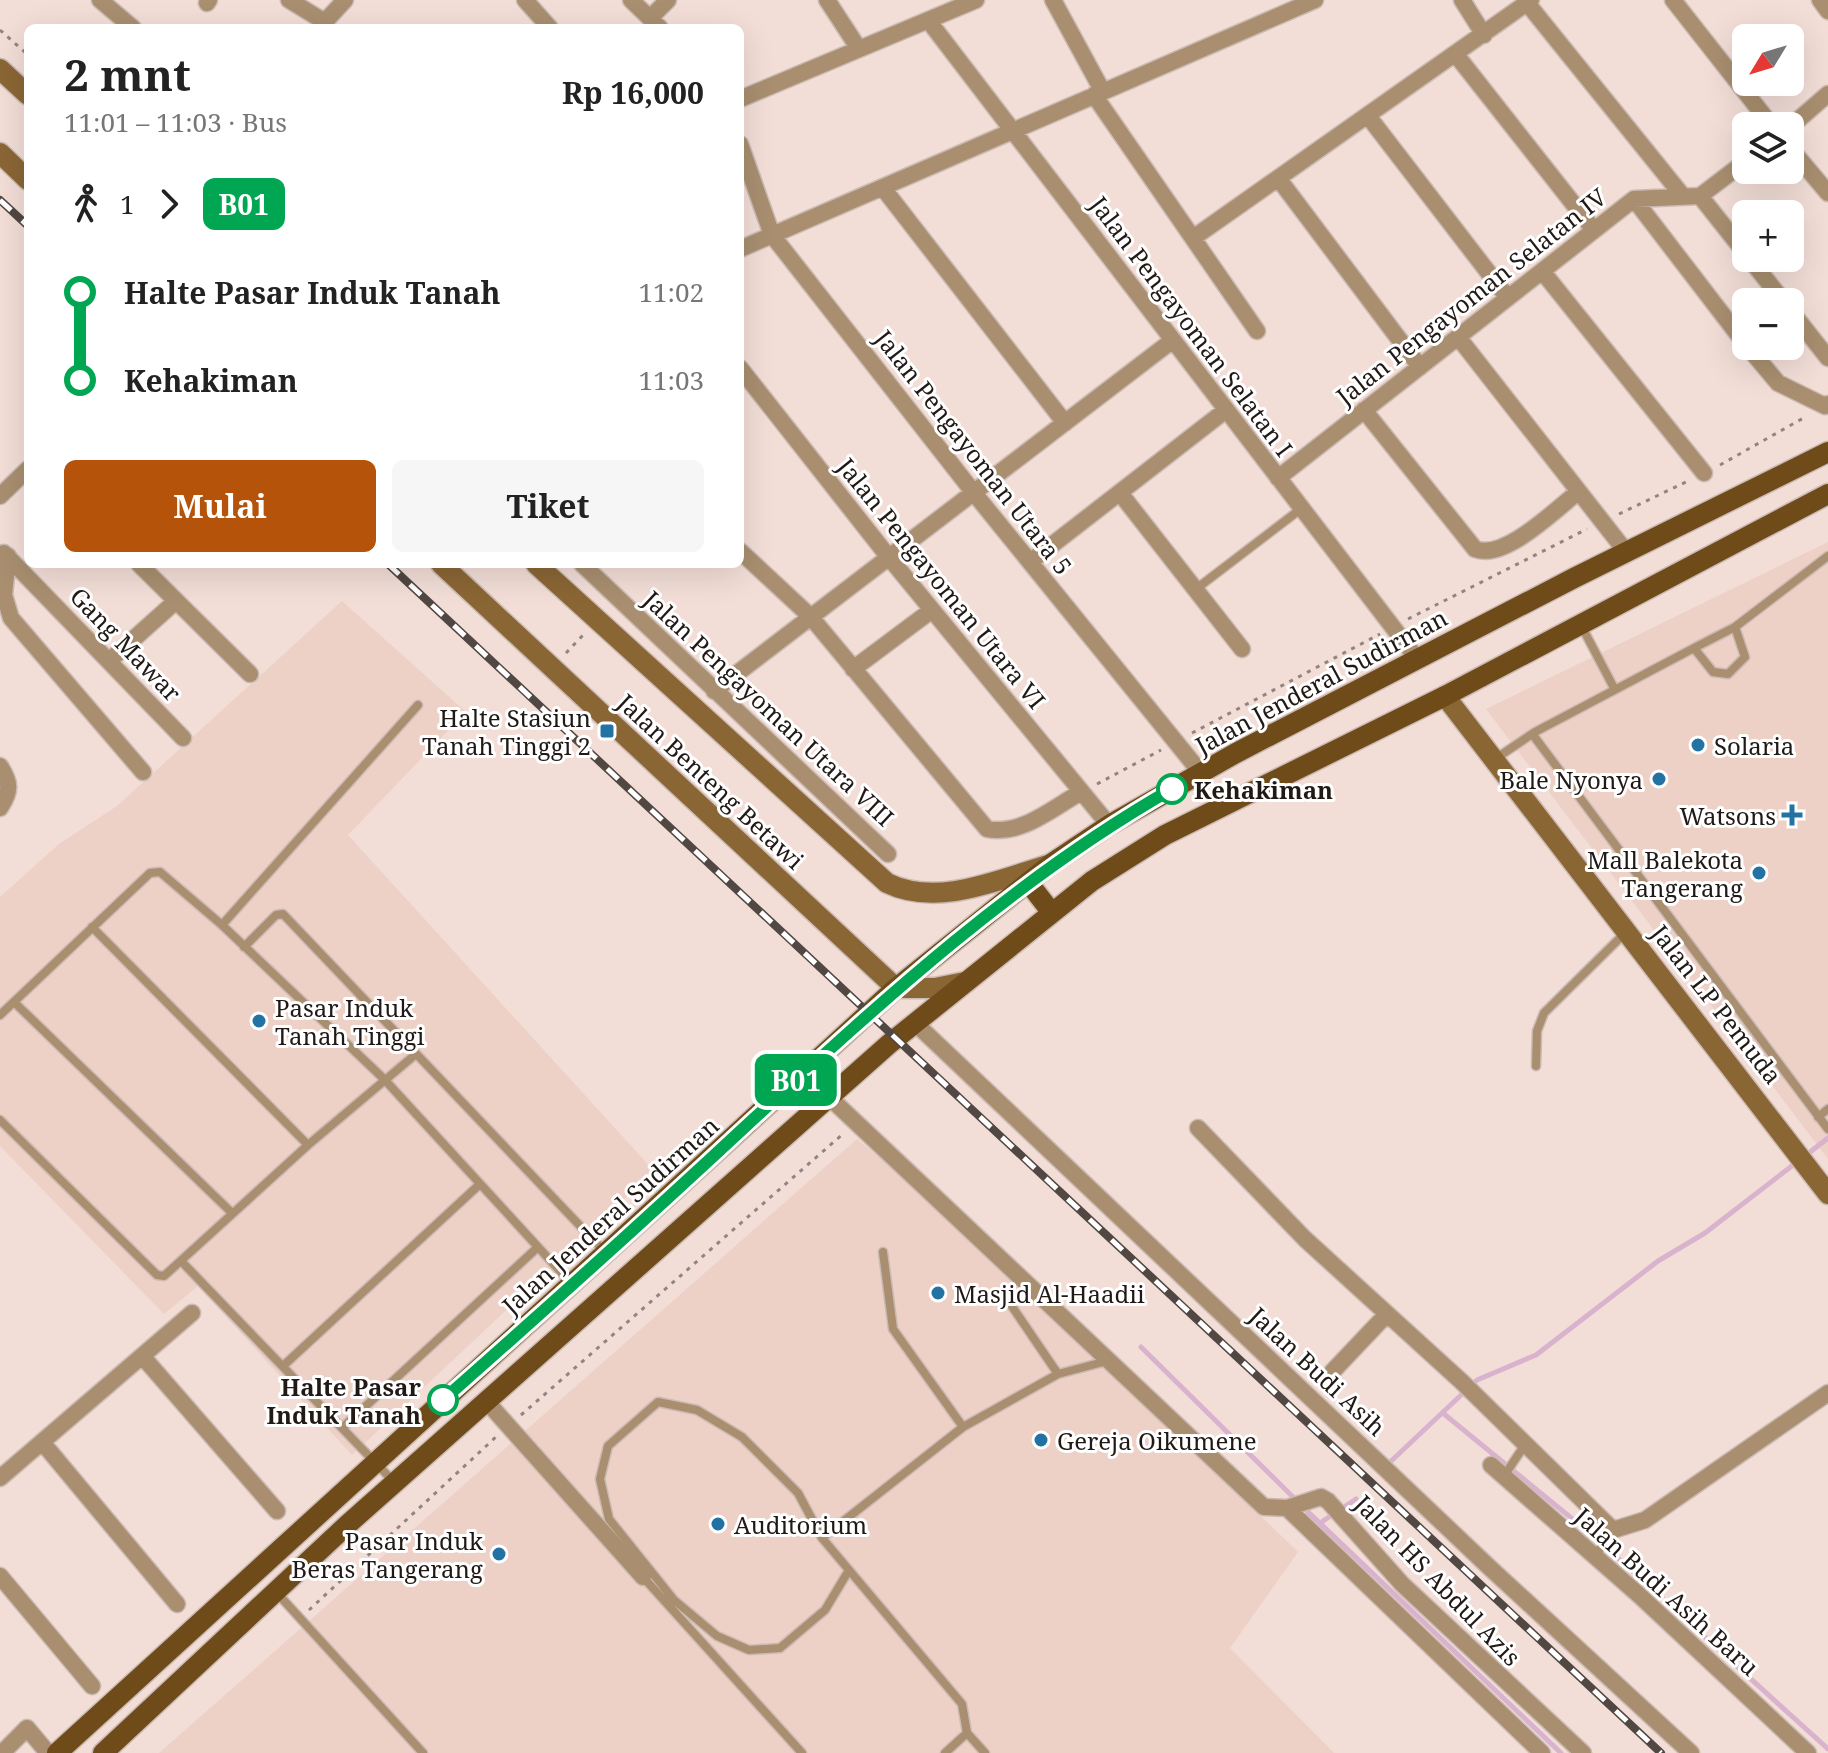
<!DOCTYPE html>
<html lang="id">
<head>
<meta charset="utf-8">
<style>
  body { margin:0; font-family:"Noto Serif",serif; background:#f6f6f6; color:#222; height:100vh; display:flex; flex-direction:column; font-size:30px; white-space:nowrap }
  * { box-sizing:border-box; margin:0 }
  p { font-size:26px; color:#767676 }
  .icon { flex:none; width:44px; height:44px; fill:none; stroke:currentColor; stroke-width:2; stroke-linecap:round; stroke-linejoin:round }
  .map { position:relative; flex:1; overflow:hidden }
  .sheet { position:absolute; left:24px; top:24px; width:720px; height:544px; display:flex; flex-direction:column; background:#fff; border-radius:12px; box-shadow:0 8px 32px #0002 }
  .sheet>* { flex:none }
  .badge { padding:0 16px; border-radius:12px; font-size:28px; line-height:52px }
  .needle { width:52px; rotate:232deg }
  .fabs { position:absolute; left:1732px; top:24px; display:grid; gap:16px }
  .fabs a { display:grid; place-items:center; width:72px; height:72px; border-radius:12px; background:#fff; box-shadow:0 8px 32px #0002; font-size:40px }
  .map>.badge { position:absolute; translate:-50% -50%; box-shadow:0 0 0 4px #fff }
  .legs { display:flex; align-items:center; gap:12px; height:88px; padding:0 40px; font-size:26px }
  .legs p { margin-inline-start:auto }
  .summary { display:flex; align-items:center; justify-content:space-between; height:136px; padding:0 40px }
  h1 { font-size:44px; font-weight:700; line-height:60px }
  .button { display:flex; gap:16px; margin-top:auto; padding:16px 40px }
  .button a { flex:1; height:92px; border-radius:12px; background:#b45309; color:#fff; font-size:32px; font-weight:700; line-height:92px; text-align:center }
  .button a+a { background:#f6f6f6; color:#222 }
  ul { padding:0 40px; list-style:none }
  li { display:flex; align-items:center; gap:28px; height:88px; font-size:30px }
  li i { display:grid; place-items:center; width:12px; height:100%; margin:0 10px; background:currentColor }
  li i::after { content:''; width:20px; height:20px; margin:-10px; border:6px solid; border-radius:50%; background:#fff }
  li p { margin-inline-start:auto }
  li:first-child i { background:linear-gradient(#0000 50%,currentColor 0) }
  li:last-child i { background:linear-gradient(currentColor 50%,#0000 0) }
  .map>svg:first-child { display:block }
  .built { fill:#edd0c6 }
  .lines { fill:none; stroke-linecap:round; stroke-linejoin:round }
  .stream { stroke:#d9b2ce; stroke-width:5 }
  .lane-casing { stroke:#ccbbb4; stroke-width:11 }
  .street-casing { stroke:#ccbbb4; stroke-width:19 }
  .secondary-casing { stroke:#ccbbb4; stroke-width:23 }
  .primary-casing { stroke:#ccbbb4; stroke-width:23 }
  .path { stroke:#92847f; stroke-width:3; stroke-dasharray:4 6; stroke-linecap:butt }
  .lane { stroke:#a98f70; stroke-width:8 }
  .street { stroke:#a98f70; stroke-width:16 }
  .secondary { stroke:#8b6635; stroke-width:20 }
  .primary { stroke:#6e4b19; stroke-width:20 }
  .rail-casing { stroke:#514743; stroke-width:8 }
  .rail { stroke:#fff; stroke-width:5; stroke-dasharray:15; stroke-linecap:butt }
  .line-1-casing { stroke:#fff; stroke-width:18 }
  .line-1 { stroke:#00a651; stroke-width:12 }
  .poi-dot { fill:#2273a4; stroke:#fff; stroke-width:3 }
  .stop-1-dot { fill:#fff; stroke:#00a651; stroke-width:4 }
  .labels { text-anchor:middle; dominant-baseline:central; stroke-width:6; stroke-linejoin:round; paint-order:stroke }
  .street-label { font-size:24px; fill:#201916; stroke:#fff }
  .poi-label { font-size:24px; fill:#201916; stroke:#fff; text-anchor:end }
  .stop-label { font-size:24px; font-weight:bold; fill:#201916; stroke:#fff; text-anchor:start }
</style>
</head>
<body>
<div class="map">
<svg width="1828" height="1753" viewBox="0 0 1828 1753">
  <rect width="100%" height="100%" fill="#f2ded7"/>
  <path class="built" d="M1828 542V1159L1486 709Z
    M342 601 466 712 348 835 654 1171 352 1455 198 1286 164 1314 0 1146V897L59 844 117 806Z
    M857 1139 950 1215 1298 1552 1230 1648 1334 1753H159Z"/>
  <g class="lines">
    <path class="stream" d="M1805 1156 1828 1138
      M1141 1347 1297 1501
      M1444 1414 1597 1539 1828 1749
      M1388 1464 1477 1380 1536 1355 1658 1261 1705 1233 1797 1162
      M1304 1508 1561 1753
      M1320 1523 1356 1499"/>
    <g class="lane-casing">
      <path id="lane" d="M1196 589 1302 508
        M1581 625 1614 688
        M1694 648 1735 627
        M1533 735 1828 1129
        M1495 759 1535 732 1694 648 1713 672 1728 674 1745 657 1735 627 1828 556
        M222 925 418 705
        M92 927 308 1145
        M244 947 276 915 283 914 605 1252
        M14 1002 232 1213
        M0 1015 150 873 160 872 222 925 384 1079 571 1283
        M1536 1066 1537 1031 1544 1013 1627 931
        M1818 1117 1828 1109
        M0 1120 157 1275 164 1276 308 1145 416 1054
        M883 1252 893 1329 963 1427 1058 1374 1107 1361
        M182 1262 395 1483
        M1009 1302 1058 1374
        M283 1366 480 1184
        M342 1428 538 1247
        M1504 1476 1524 1446
        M822 1538 962 1704 967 1733 985 1753
        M1595 1556 1613 1530
        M849 1570 825 1610 780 1648 749 1650 717 1636 674 1600 609 1519 600 1479 608 1446 658 1402 697 1410 742 1437 798 1493 822 1538 963 1427
        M643 1577 802 1753
        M277 1593 423 1753
        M945 1753 967 1733"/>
    </g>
    <g class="street-casing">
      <path id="street" d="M100 0 133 28
        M289 0 325 22
        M525 0 550 28
        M631 0 660 28
        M827 0 859 49
        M1053 0 1103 92
        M1462 0 1484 35
        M1673 0 1772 126
        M1820 0 1828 11
        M207 3 209 0
        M1527 3 1682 195
        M650 18 668 0
        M928 20 1418 660
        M319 28 345 0
        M1457 56 1594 230
        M1094 95 1257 331
        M740 99 976 0
        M1368 116 1508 298
        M1790 127 1828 94
        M740 144 772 235 974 493 1201 773
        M1790 148 1828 193
        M1278 178 1420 367
        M883 188 1065 423
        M1700 196 1746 254
        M1634 199 1746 345
        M1193 238 1531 0
        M740 249 1315 0
        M1749 258 1784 302
        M1542 271 1704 473
        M1790 310 1828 358
        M1458 337 1627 553
        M1747 346 1778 383 1825 406 1828 404
        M740 368 887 555 1109 825
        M1364 410 1475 549C1504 561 1555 510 1578 492
        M1278 478 1634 199 1700 196 1746 161
        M1120 493 1242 649
        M0 496 28 469
        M740 551 810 616 987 829C1021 836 1053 808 1081 792
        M4 553 183 738
        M8 556 4 595 11 618 143 772
        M1030 562 1226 410
        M139 564 250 674
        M582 564 888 854
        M109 661 176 601
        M853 669 932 610
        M714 691 1173 340
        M0 766C11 783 11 791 0 808
        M914 1022 1489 1567 1691 1753
        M829 1097 1264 1507 1287 1508 1321 1497 1328 1501 1402 1584 1583 1753
        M1198 1128 1305 1239 1462 1382 1613 1530 1645 1520 1828 1393
        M143 1357 277 1511
        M1332 1372 1387 1314
        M488 1403 643 1577
        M42 1442 177 1604
        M1491 1465 1639 1595 1808 1753
        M0 1478 192 1313
        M1287 1508 1542 1753
        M0 1576 92 1686
        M2 1753 27 1728 48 1753"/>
    </g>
    <g class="secondary-casing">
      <path id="secondary" d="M0 69 28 95
        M0 153 28 180
        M441 564 896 988H935L965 982
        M536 564 887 883C938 908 1000 879 1051 864
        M1445 696 1828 1194"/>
    </g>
    <g class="primary-casing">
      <path id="primary" d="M1028 882 1052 913
        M57 1753 896 988 1052 863 1109 825 1236 753 1574 578 1828 452
        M103 1753 347 1525 889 1044 1092 881 1165 835 1445 696 1828 494"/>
    </g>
    <path class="path" d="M0 30 28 55
      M1720 465 1807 416
      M1619 514 1688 481
      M1408 619 1587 529
      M566 653 586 632
      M1192 733 1380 634
      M1097 784 1161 750
      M521 1415 844 1133
      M309 1610 497 1436"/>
    <use href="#lane" class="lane"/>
    <use href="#street" class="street"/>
    <use href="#secondary" class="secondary"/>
    <use href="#primary" class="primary"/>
    <g class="rail-casing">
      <path id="rail" d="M0 200 28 226
        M388 564 1661 1753"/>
    </g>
    <use href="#rail" class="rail"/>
  </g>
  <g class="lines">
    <g class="line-1-casing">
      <path id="line-1" d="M443 1400C545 1310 647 1218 747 1125 881 1002 1014 879 1172 789"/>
    </g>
    <use href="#line-1" class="line-1"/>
  </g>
  <g class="poi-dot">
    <rect x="599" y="723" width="16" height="16" rx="4"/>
    <circle cx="1698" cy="745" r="8"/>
    <circle cx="1659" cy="779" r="8"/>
    <path d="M1788 803h8v8h8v8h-8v8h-8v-8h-8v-8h8z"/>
    <circle cx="1759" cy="873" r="8"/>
    <circle cx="259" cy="1021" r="8"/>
    <circle cx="938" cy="1293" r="8"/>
    <circle cx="1041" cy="1440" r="8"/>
    <circle cx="718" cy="1524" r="8"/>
    <circle cx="499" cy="1554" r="8"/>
  </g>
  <g class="stop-1-dot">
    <circle cx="1172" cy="789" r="14"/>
    <circle cx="443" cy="1400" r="14"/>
  </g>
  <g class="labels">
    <g class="street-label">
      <text transform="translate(1471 296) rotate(-38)">Jalan Pengayoman Selatan IV</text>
      <text transform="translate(1192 326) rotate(53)">Jalan Pengayoman Selatan I</text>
      <text transform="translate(974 452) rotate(52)">Jalan Pengayoman Utara 5</text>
      <text transform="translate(942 583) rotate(51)">Jalan Pengayoman Utara VI</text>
      <text transform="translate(126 644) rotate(46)">Gang Mawar</text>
      <text transform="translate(1321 681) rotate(-28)">Jalan Jenderal Sudirman</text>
      <text transform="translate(769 708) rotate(43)">Jalan Pengayoman Utara VIII</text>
      <text transform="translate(711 781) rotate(43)">Jalan Benteng Betawi</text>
      <text transform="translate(1717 1004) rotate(52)">Jalan LP Pemuda</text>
      <text transform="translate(610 1215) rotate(-42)">Jalan Jenderal Sudirman</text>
      <text transform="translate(1318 1371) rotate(43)">Jalan Budi Asih</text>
      <text transform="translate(1438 1580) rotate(46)">Jalan HS Abdul Azis</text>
      <text transform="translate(1667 1591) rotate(42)">Jalan Budi Asih Baru</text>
    </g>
    <g class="poi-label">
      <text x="591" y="717">Halte Stasiun<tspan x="591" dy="28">Tanah Tinggi 2</tspan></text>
      <text x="1714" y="745" text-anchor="start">Solaria</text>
      <text x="1643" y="779">Bale Nyonya</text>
      <text x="1776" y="815">Watsons</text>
      <text x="1743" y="859">Mall Balekota<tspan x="1743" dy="28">Tangerang</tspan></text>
      <text x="275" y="1007" text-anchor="start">Pasar Induk<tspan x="275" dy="28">Tanah Tinggi</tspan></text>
      <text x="954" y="1293" text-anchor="start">Masjid Al-Haadii</text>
      <text x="1057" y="1440" text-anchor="start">Gereja Oikumene</text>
      <text x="734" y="1524" text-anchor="start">Auditorium</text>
      <text x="483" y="1540">Pasar Induk<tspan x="483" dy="28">Beras Tangerang</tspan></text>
    </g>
    <g class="stop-label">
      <text x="1194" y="789">Kehakiman</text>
      <text x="421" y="1386" text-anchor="end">Halte Pasar<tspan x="421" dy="28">Induk Tanah</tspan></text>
    </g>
  </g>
</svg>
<div class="fabs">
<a><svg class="needle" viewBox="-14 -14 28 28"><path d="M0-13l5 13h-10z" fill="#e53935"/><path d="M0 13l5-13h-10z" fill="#767676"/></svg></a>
<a><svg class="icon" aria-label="layers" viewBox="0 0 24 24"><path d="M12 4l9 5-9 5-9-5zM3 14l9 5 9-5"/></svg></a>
<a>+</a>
<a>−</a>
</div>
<b class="badge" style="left:796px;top:1080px;background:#00a651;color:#fff">B01</b>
<section class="sheet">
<div class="summary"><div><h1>2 mnt</h1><p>11:01 – 11:03 · Bus</p></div><b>Rp 16,000</b></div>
<div class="legs"><svg class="icon" aria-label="walk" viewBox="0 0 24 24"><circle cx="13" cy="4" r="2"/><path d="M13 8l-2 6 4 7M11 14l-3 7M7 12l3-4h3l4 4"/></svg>1<svg class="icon" aria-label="forward" viewBox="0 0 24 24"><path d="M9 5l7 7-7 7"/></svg><b class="badge" style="background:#00a651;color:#fff">B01</b></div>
<ul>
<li><i style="color:#00a651"></i><b>Halte Pasar Induk Tanah</b><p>11:02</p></li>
<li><i style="color:#00a651"></i><b>Kehakiman</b><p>11:03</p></li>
</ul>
<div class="button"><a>Mulai</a><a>Tiket</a></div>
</section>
</div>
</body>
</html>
